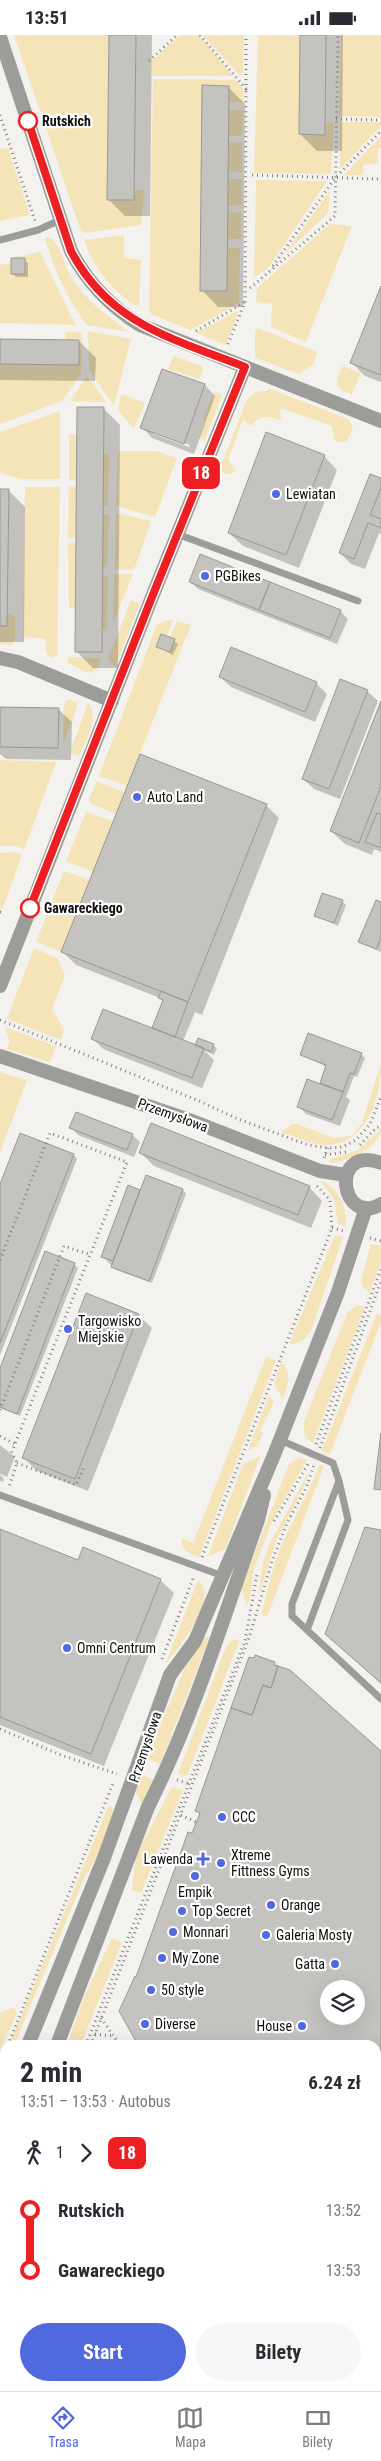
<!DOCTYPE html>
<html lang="pl">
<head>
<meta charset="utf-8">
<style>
  body { margin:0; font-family:"Roboto Condensed",sans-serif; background:#f7f7f7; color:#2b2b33; height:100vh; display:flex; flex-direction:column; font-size:19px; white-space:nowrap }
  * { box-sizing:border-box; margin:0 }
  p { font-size:16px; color:#7c7c81 }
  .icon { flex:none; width:28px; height:28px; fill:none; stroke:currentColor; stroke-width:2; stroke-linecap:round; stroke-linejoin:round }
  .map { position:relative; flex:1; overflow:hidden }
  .drawer { position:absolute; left:0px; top:2005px; width:381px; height:351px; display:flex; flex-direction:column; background:#fff; border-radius:15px 15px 0 0; box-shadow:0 5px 20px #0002 }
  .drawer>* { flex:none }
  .badge { padding:0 10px; border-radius:8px; font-size:18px; line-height:32px }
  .controls { position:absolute; left:320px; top:1945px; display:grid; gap:10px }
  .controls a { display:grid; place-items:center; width:45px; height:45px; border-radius:50%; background:#fff; box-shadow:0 5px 20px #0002; font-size:25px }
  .map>.badge { position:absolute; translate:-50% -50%; box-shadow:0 0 0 2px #fff }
  .legs { display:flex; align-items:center; gap:8px; height:55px; padding:0 20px; font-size:16px }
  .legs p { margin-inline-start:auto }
  .summary { display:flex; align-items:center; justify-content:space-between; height:85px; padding:0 20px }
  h1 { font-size:28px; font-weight:700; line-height:38px }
  .primary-button { display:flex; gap:10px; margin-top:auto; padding:10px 20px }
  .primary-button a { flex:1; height:58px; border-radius:30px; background:#5069de; color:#fff; font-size:20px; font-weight:700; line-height:58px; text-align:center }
  .primary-button a+a { background:#f7f7f7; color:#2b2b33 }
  ul { padding:0 20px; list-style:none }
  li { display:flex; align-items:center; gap:18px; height:60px; font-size:19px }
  li i { display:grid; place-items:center; width:8px; height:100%; margin:0 6px; background:currentColor }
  li i::after { content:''; width:12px; height:12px; margin:-6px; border:4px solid; border-radius:50%; background:#fff }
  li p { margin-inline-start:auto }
  li:first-child i { background:linear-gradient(#0000 50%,currentColor 0) }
  li:last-child i { background:linear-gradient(currentColor 50%,#0000 0) }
  .status { display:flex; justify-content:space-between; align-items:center; height:35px; padding:0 25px; background:#fff; direction:ltr }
  .status svg { height:14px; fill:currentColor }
  .dock { display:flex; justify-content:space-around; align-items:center; height:70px; border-top:1px solid #e1e1e2; background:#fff; font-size:14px; color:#7c7c81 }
  .dock a { display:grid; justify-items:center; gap:2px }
  .dock .active { color:#5069de }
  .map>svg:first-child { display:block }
  .green { fill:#f4e4b7 }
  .shadow { fill:#0003; fill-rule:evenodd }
  .building { fill:#c4c3bf; stroke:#999794; fill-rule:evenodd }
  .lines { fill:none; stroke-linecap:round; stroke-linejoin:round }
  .path { stroke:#81807d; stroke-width:3; stroke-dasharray:1 4; stroke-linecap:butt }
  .service { stroke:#9c9c9a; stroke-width:7 }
  .minor { stroke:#9c9c9a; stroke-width:14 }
  .tertiary { stroke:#9c9c9a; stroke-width:14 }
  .secondary { stroke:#747370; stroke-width:14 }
  .line-1-casing { stroke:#fff; stroke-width:11 }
  .line-1 { stroke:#ee1f23; stroke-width:8 }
  .stop-1-dot { fill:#fff; stroke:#ee1f23; stroke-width:2.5 }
  .poi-dot { fill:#5069de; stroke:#fff; stroke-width:2 }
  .labels { text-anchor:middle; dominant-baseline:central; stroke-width:4.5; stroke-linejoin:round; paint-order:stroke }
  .stop-label { font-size:14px; font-weight:bold; fill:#11100f; stroke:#fff; text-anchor:start }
  .poi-label { font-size:14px; fill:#11100f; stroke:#fff; text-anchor:start }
  .street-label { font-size:14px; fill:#11100f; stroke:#fff }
</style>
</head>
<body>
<div class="status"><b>13:51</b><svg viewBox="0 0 49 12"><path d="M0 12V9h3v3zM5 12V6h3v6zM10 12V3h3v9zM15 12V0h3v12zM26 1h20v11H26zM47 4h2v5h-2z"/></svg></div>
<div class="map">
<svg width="381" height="2356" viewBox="0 0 381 2356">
  <rect width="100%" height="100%" fill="#f4f2ee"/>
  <path class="green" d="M14 0H109L107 164 134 155H144L141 190 84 198 81 196Z
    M180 0H199L233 41H152V26Z
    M203 0H244L243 39 240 41Z
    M258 0H300L299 99 325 100 326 87 334 88 331 139 254 138Z
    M341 0H381V82L339 81Z
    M153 44 236 45 243 53 244 68 229 67V51L203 50 227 213H240L239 268 190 295 151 279 149 274Z
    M229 75H243L242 101H228Z
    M340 87H381V91L340 134Z
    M381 101V113L378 114 377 129 363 130V140H344Z
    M228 107 242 108V137H228Z
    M8 113 30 180 0 186V114Z
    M228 144H242V170L228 171Z
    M256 145 327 146 269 232 254 243Z
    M330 155 328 178 284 220Z
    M228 177 241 178V204H227Z
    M330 189 352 191 306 307 271 292 272 269 256 267 257 253Z
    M124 200V223L141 225 139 273C113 257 94 234 84 205Z
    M45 203 52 204 56 208C62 218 65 230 70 240 84 264 107 281 129 297L87 290C67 265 54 234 45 203Z
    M40 217 72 283 77 290 0 288V230L11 228V239H24L25 224 11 223Z
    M239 275 226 310 196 298Z
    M258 293 317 317 313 330 299 339 255 323V296Z
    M88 296 131 304 114 371 89 335Z
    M65 297H80L82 299 81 339 62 366 0 389V329L79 330V305H65Z
    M174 321 201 331 203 334 199 344 168 334Z
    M343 331 361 338 352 359 342 356 337 350 338 340Z
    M87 341 106 367 70 366Z
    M268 353 348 384 353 391 347 407H337L334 404 332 391 280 373 281 385C268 381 260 379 251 391L243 384 228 425 236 436 230 439 223 438 220 433 246 367C251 358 256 356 267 356Z
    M214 357 222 360 205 405 199 403 205 386 203 384Z
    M121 359 145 368 134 394 118 375Z
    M60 376V444H21L0 438V397Z
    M69 399 77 400 76 445H69Z
    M118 416H156L177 423 155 482 116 471Z
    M103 419H109L108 471 103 470Z
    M69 451H76V503H68Z
    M25 452H60L57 620 53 623 47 619 45 604 23 602Z
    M116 478 151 486 134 535 115 534Z
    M103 479 109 480 107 532H102Z
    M68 508H76L75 573H69Z
    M114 539H133L113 588Z
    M102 541H108L107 594H102Z
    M131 565 140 568 116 631 112 630 108 623Z
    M8 578 15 582V604L12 610 0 609V591L7 590Z
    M173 584 167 601 161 599 156 612 170 602 177 586 191 590 127 751 99 741 157 589Z
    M68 622 101 623 97 635 88 638 68 628Z
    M69 664 77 668V673L63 710 64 673 65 667Z
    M88 667C100 683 86 705 79 721L70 718Z
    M0 725 56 727 24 815 17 811H0Z
    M97 746 124 757 116 779 90 768 89 764Z
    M86 777 113 786 93 837 66 826Z
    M15 817 22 820 2 875H0V818Z
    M64 836 90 845 61 917 36 907Z
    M34 913 58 924 65 940 52 974 64 994 61 1005 7 984Z
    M5 992 56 1011 50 1027 6 1014 10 1008Z
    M381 1029C381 1064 367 1109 326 1110 311 1110 295 1101 281 1097L292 1089H297L334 1103 352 1101 362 1088Z
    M0 1037 27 1045 0 1118Z
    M381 1094C381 1112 344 1128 329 1128L331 1124 358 1115Z
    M322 1146C339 1154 347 1172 346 1191L338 1189 334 1164 321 1147Z
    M335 1200 343 1202 311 1296C305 1304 300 1309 289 1309Z
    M371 1209 381 1211V1227L370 1258 363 1252 361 1247Z
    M357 1270 365 1272 313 1408C302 1403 303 1395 305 1384L347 1278Z
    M377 1278 381 1280V1287L330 1419 322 1416Z
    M266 1322 276 1325 199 1523 186 1516 182 1510V1503L193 1508Z
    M281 1327C293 1338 288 1351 283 1364L274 1349Z
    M269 1360 274 1367 260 1396 263 1398 257 1411 248 1415Z
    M258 1422H260L228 1507 224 1515 208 1521 243 1429Z
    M299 1423 307 1425 273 1484 254 1534 250 1563 247 1570 241 1554 245 1543 289 1429Z
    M319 1430 324 1431 267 1582 261 1579C267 1559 271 1538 278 1519 290 1488 308 1461 319 1430Z
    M309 1436 303 1453 276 1506 258 1563 263 1527 269 1510Z
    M198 1545C221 1563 177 1614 165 1630Z
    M208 1601 209 1604 160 1729 146 1723 185 1633 203 1603Z
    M240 1604 187 1741 178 1738 226 1612 232 1606Z
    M140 1739 154 1745 143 1771 134 1754Z
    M172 1752 183 1755 141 1858 132 1855 136 1820Z
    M109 1770 113 1774V1781L103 1812 85 1841 14 2010H9Z
    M112 1903 122 1907 81 2010H67L84 1962Z
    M14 1972 17 1978 0 2015V1978Z"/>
  <path class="shadow" d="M110 0H152L150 181H125L108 164Z
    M301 0H343L342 116H317L300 99Z
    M228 52 245 69 243 272H218L202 255Z
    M24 225 28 228V242H16L12 238Z
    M381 254V347L365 341 352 328Z
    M0 305 79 306 96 323 95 346 0 345Z
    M162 335 205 350 215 361 194 419 152 403 142 392ZM153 396 190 410 189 412 153 399Z
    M103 373 120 390 118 633H93L76 616Z
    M324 421 337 435 299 533 243 511 229 498Z
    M381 445V499L379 498 365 534 351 529 340 518Z
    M0 455H8L25 472 24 607H0Z
    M190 546 340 576 348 584 337 609 198 554Z
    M174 606 178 609 173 620 157 611Z
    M220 642 316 648 327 659 315 687 231 652Z
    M367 656 378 666 340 764 314 754 303 744Z
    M381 670V817L374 814 372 820 345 809 331 796Z
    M0 673 58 674 72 687 71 725 6 724 0 719Z
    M266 770 279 783 202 980 195 977 183 1006 196 1011 213 1010 217 1013 214 1020 204 1015 214 1025 202 1053 103 1014 92 1003 153 995 164 967 160 963 76 930 63 917Z
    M342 866 346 870 338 891 315 880Z
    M381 868V914L380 917 360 906Z
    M361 1019 365 1023 357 1042 354 1041 346 1062 350 1065 340 1091 306 1079 298 1071 320 1050 327 1032 302 1020Z
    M71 1092 132 1100 140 1107 134 1122 78 1100Z
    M21 1100 74 1120 77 1124 0 1320V1152Z
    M140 1117 309 1152 322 1166 311 1193 154 1131Z
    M147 1142 183 1155 186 1159 152 1248 116 1235 102 1221 128 1152 141 1157Z
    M74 1229 78 1233 20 1381 0 1373V1336Z
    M138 1280 152 1293 88 1456 37 1436 24 1423Z
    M0 1410 15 1422 7 1442 0 1439Z
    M0 1440 4 1444 3 1447 0 1446Z
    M0 1495 78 1526 160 1545 174 1558 104 1731 0 1690Z
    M381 1496V1649L326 1598Z
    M255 1625 274 1628 381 1718V2099L376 2098V2010H140L137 1943 200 1779 197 1775ZM329 1954H356V1981H329Z
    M0 2126 5 2127V2165L0 2163Z
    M0 2172 5 2173V2216L0 2215Z
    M0 2232 5 2233 3 2267 0 2266Z
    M376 2241 381 2245V2270L376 2275Z
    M0 2296 5 2297V2335L0 2334Z
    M381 2342V2356H364L351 2351H376Z
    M76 2351H99L101 2353 98 2356H72Z
    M112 2351H115L120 2356H108Z
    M249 2351H312L308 2356H245Z"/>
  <path class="building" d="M109 0H136L134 165H107Z
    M300 0H326L325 100 299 99Z
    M202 50 229 51 227 256H200Z
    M11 223H25V239H11Z
    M381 251V340L350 328Z
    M0 304 79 305V330L0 329Z
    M162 334 205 349 184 409 140 393Z
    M77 372H104L102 617H75Z
    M266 397 325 420 286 520 228 498Z
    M370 439 381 443V453L370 480 381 484V493L368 488 354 524 339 518Z
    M0 454H9L7 591H0Z
    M200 519 270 547 259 575 189 547Z
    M270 547 341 575 330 603 259 575Z
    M161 599 175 604 170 617 156 612Z
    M231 612 317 647 305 677 219 642Z
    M340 644 368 655 329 754 302 744Z
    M381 666V751L359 808 330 796Z
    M0 672 59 673 58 713 0 712Z
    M140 719 267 769 188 967 61 917Z
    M377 778 381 779V813L365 807Z
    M322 858 343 865 334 888 314 881Z
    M376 865 381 867V903L376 914 358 907Z
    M161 956 188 967 175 1002 152 993 163 965 158 963Z
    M103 974 204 1013 192 1043 91 1004Z
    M308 998 362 1018 354 1039 350 1038 343 1057 320 1048 326 1030 300 1020Z
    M198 1003 214 1009 211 1017 195 1010Z
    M307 1044 343 1057 332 1085 297 1072Z
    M76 1077 133 1099 127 1115 69 1093Z
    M151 1088 310 1151 298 1180 139 1118Z
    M20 1098 74 1119 0 1308V1149Z
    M146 1140 183 1154 149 1246 111 1232Z
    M128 1150 140 1155 113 1226 101 1222Z
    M45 1216 75 1228 17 1379 0 1372V1333Z
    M86 1258 139 1279 75 1444 22 1423Z
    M381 1398V1455L374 1454Z
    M365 1492 381 1495V1648L325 1599Z
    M0 1494 78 1525 83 1512 161 1544 91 1719 0 1682Z
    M255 1620 275 1627 274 1630 278 1631 271 1653 263 1650 252 1680 231 1673 249 1622 254 1623Z
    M278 1631 290 1635 381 1716V2092L376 2090V2010H138L119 1976 135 1941 136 1942 188 1797 192 1798 200 1778 195 1776 231 1673 252 1680 263 1650 271 1653ZM329 1954H356V1981H329Z
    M0 2125 5 2126V2155L0 2154Z
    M0 2171 5 2172V2207L0 2206Z
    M0 2230 5 2232 0 2261Z
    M0 2294 5 2295V2327L0 2326Z
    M376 2339 381 2341V2356H369L355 2351H376Z
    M77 2351H96L92 2356H83Z
    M247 2351H287L283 2356H243Z"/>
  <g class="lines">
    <path class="path" d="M200 0 246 54V0
      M149 26 177 0
      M0 80 35 186
      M336 84 381 85
      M252 140 378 144
      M273 231 335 143 381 96
      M250 253 335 181 338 0
      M196 296 245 267
      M228 309 245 267 246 54
      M0 877 3 878
      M0 985 199 1066 238 1084 308 1110 328 1113 342 1112 356 1105 370 1089 381 1062
      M360 1110 376 1093 381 1091
      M325 1120 346 1117
      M324 1123 328 1113
      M332 1193 344 1196
      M370 1203 381 1206
      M0 1225 50 1098 127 1127 15 1409
      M0 1375 64 1211 91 1220
      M0 1401 15 1409 12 1417 17 1428 9 1452
      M316 1409 381 1234
      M320 1413 381 1246
      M17 1428 76 1450 85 1430
      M274 1486 308 1429
      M202 1522 332 1193 330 1165 317 1151
      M162 1624 194 1541
      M0 1694 61 1720 117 1739
      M177 1745 190 1749
      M181 1780 196 1787
      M101 1983 120 2010
      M95 1999 113 2001
      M8 2010 114 1746
      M86 2010 245 1606 257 1539
      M91 2010 249 1603 272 1526 287 1488 306 1453 314 1430
      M2 2023 5 2016
      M0 2024H5
      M376 2102 381 2103
      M0 2103 5 2105
      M376 2117 381 2112
      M376 2212H381
      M163 2356 167 2351"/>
    <path class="service" d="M0 205 38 195 60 185
      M177 499 358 566
      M280 1405 333 1428 339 1446 292 1569V1581L381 1664
      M0 1460 223 1541
      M307 1595 348 1485 339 1446
      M0 2222 5 2224
      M0 2281 5 2283
      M0 2333 5 2335"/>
    <path class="minor" d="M0 2 71 216C87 247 110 271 140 290L381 386
      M0 623 18 627 112 666
      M0 951 152 562 245 332
      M0 1021 192 1086 320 1136 346 1140
      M381 1128C328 1109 341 1193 381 1169
      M28 2010 104 1823 170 1640 195 1606 274 1420 338 1257 366 1173
      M57 2010 148 1772C194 1680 224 1581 258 1485L264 1460
      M0 2050 5 2045
      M376 2300 381 2301
      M320 2351 334 2356
      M305 2356 310 2351"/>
    <path class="tertiary" d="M0 2070 5 2071
      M376 2188 381 2190"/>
    <path class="secondary" d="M376 2138 381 2132
      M376 2163 381 2158
      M193 2356 197 2351"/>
  </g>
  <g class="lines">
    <g class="line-1-casing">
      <path id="line-1" d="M28 86 71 216C109 289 174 304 245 332L152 562 30 873"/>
    </g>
    <use href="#line-1" class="line-1"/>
  </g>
  <g class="stop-1-dot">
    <circle cx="28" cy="86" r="9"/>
    <circle cx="30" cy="873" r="9"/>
  </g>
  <g class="poi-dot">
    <circle cx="276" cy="459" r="5"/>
    <circle cx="205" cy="541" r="5"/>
    <circle cx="137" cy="762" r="5"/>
    <circle cx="68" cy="1294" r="5"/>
    <circle cx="67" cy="1613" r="5"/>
    <circle cx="222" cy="1782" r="5"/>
    <path d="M200.5 1816.5h5v5h5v5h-5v5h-5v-5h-5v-5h5z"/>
    <circle cx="221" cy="1828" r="5"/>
    <circle cx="195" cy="1841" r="5"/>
    <circle cx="271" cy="1870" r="5"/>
    <circle cx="182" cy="1876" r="5"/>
    <circle cx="173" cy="1897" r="5"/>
    <circle cx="266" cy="1900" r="5"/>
    <circle cx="162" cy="1923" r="5"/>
    <circle cx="335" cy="1929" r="5"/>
    <circle cx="151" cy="1955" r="5"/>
    <circle cx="145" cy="1989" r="5"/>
    <circle cx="302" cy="1991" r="5"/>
  </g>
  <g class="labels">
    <g class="stop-label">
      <text x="42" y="86">Rutskich</text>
      <text x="44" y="873">Gawareckiego</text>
    </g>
    <g class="poi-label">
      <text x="286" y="459">Lewiatan</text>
      <text x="215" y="541">PGBikes</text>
      <text x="147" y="762">Auto Land</text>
      <text x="78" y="1286">Targowisko<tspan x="78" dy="16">Miejskie</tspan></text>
      <text x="77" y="1613">Omni Centrum</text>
      <text x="232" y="1782">CCC</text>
      <text x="231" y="1820">Xtreme<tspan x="231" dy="16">Fittness Gyms</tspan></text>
      <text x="193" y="1824" text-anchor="end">Lawenda</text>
      <text x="195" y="1857" text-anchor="middle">Empik</text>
      <text x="281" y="1870">Orange</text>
      <text x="192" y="1876">Top Secret</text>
      <text x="183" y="1897">Monnari</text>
      <text x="276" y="1900">Galeria Mosty</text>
      <text x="172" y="1923">My Zone</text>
      <text x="325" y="1929" text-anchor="end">Gatta</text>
      <text x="161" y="1955">50 style</text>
      <text x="155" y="1989">Diverse</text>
      <text x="292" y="1991" text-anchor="end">House</text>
    </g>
    <g class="street-label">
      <text transform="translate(173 1080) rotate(20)">Przemysłowa</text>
      <text transform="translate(145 1712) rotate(-71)">Przemysłowa</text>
    </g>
  </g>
</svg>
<div class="controls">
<a><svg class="icon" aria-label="layers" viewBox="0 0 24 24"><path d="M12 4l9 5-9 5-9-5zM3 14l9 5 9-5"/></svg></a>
</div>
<b class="badge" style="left:201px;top:438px;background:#ee1f23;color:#fff">18</b>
<section class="drawer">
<div class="summary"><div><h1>2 min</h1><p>13:51 – 13:53 · Autobus</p></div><b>6.24 zł</b></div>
<div class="legs"><svg class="icon" aria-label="walk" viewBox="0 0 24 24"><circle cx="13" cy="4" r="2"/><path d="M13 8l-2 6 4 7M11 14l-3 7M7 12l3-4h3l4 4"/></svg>1<svg class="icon" aria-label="forward" viewBox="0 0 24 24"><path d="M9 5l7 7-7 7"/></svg><b class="badge" style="background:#ee1f23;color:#fff">18</b></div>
<ul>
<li><i style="color:#ee1f23"></i><b>Rutskich</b><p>13:52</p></li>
<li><i style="color:#ee1f23"></i><b>Gawareckiego</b><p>13:53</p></li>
</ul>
<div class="primary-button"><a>Start</a><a>Bilety</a></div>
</section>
</div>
<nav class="dock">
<a class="active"><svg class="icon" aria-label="directions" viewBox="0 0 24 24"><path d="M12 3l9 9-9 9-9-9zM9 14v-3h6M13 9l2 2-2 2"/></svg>Trasa</a>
<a><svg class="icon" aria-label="map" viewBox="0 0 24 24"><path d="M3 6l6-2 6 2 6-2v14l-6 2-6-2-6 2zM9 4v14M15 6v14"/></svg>Mapa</a>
<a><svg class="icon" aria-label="tickets" viewBox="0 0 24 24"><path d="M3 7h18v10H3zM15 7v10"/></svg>Bilety</a>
</nav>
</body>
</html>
